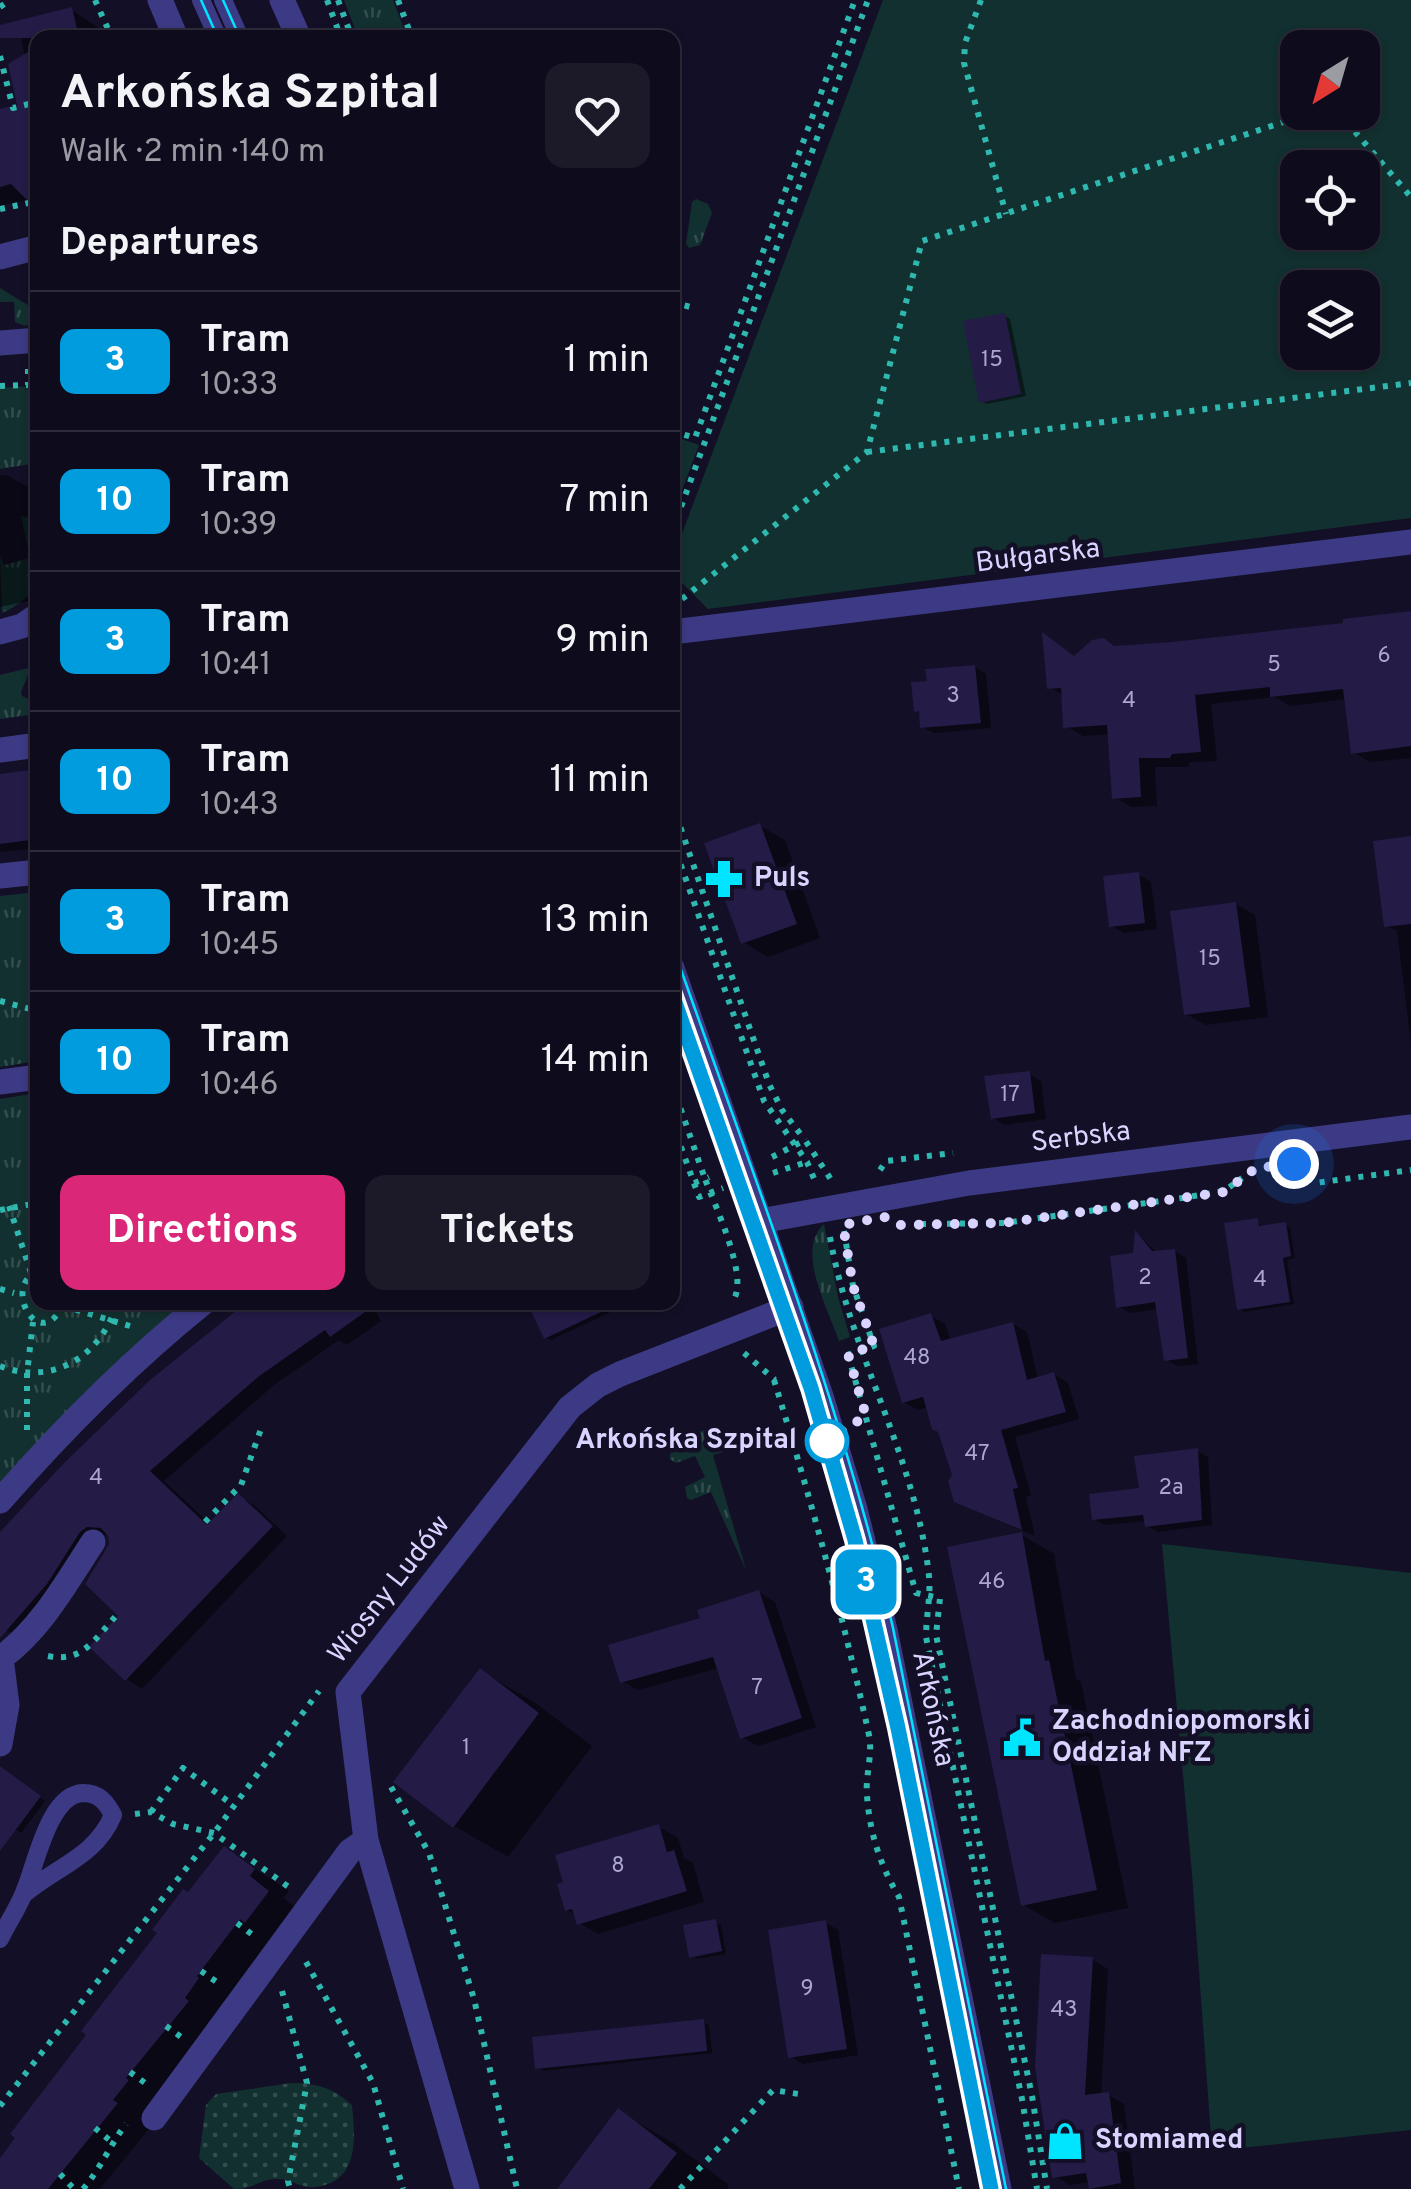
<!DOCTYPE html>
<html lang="en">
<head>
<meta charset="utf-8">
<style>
  body { margin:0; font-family:Overpass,sans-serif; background:#1c1929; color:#f1f3f6; height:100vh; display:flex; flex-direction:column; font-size:38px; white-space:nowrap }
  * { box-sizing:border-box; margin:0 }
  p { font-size:32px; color:#9b9ba3 }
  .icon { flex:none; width:55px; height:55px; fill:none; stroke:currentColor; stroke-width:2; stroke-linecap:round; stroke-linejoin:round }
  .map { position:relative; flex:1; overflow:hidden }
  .sheet { position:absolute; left:30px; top:30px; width:650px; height:1280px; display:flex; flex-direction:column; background:#0e0b1c; border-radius:20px; box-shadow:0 2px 8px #0004,0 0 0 2px #2e2b3b }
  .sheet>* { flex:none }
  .badge { padding:0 20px; border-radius:15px; font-size:35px; line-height:65px }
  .needle { width:65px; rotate:217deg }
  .buttons { position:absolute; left:1280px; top:30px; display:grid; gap:20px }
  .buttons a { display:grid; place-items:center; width:100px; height:100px; border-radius:20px; background:#0e0b1c; box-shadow:0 2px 8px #0004,0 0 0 2px #2e2b3b; font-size:50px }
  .you { position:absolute; width:50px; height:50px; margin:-25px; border:8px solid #fff; border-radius:50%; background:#1a73e8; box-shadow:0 0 0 15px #1a73e833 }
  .map>.badge { position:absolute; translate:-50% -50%; box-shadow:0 0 0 5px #fff }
  h2 { padding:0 30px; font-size:38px; line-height:90px }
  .round { display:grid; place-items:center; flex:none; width:105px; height:105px; border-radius:20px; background:#1c1929 }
  .head { display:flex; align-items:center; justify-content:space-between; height:170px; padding:0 30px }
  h1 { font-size:48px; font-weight:700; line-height:75px }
  .cta { display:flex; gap:20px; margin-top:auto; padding:20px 30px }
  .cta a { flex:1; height:115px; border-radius:20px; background:#db2777; color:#fff; font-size:40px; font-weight:700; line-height:115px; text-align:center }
  .cta a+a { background:#1c1929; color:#f1f3f6 }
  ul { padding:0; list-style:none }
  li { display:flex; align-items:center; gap:30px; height:140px; padding:0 30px; border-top:2px solid #2e2b3b }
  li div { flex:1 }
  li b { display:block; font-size:38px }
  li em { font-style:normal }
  li .badge { min-width:110px; font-weight:700; text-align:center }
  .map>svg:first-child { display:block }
  .grass { fill:url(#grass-tufts) }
  .park { fill:url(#park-dots) }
  .garden { fill:#12302f; fill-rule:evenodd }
  .shadow { fill:#0007 }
  .building { fill:#241b47 }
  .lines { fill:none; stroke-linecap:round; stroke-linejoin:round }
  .path { stroke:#2fb8b0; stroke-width:6; stroke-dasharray:5 8; stroke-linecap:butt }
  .service { stroke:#3d3a85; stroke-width:18 }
  .minor { stroke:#3d3a85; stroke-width:25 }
  .tertiary { stroke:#3d3a85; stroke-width:25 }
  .tram { stroke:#00e5ff; stroke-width:2.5 }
  .line-casing { stroke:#fff; stroke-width:22 }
  .line { stroke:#009cdd; stroke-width:15 }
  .walk { stroke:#d9d4ff; stroke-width:10; stroke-dasharray:0 18 }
  .stop-dot { fill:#fff; stroke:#009cdd; stroke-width:5 }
  .labels { text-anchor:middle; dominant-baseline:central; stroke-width:9; stroke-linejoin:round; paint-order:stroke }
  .number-label { font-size:22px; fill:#aca6d1 }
  .street-label { font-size:28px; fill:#d9d4ff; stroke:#130f26 }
  .poi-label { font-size:28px; font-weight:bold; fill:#d9d4ff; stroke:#130f26; text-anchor:start }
  .stop-label { font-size:28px; font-weight:bold; fill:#d9d4ff; stroke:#130f26; text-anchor:end }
</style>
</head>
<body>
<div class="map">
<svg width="1411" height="2189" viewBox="0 0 1411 2189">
  <defs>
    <pattern id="grass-tufts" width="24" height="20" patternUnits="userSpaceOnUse" patternTransform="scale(2.5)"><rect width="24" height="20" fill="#12302f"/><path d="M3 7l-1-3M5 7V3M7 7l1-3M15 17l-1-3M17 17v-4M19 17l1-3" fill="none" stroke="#344d4e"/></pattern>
    <pattern id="park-dots" width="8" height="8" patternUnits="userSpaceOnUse" patternTransform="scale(2.5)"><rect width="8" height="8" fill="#12302f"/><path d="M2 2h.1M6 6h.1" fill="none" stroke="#344d4e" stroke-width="1.8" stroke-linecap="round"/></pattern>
  </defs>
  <rect width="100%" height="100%" fill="#130f26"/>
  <path class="grass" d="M344 0H393L407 37H358Z
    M696 199 708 204 712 213 700 245 689 248 686 244 692 202Z
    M0 288 31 307 37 306 36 320 25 326 15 322 14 302H0Z
    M37 357V463L0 469V388L30 386 29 358Z
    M675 437 699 445 673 514 672 442Z
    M21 516 37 519C38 564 50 591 2 613L0 556 4 565 30 558Z
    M37 666V679L28 675 21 692 22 696 37 703V714L0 719V675Z
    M37 892V1061L0 1067V896Z
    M37 1093 38 1302 188 1303 56 1424 0 1483V1099Z
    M824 1224 838 1297 850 1337 839 1341C828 1308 795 1251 824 1224Z
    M704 1430 719 1431 737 1443 736 1448 713 1455 746 1570 711 1492 691 1500 687 1498 685 1487 705 1477 695 1456 676 1463 670 1459C670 1439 688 1437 704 1430Z"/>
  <path class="park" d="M291 2083C318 2083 333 2088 352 2105 355 2138 360 2181 316 2187 303 2189 290 2179 278 2179 259 2178 256 2189 234 2189L199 2158 206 2105 216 2094Z"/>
  <path class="garden" d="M883 0H1411V518L708 609 673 574 672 560ZM1298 48H1362V112H1298ZM1298 168H1362V232H1298ZM1298 288H1362V352H1298Z
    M1162 1544 1411 1573V2130L1212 2151 1192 1874Z"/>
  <path class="shadow" d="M72 10 113 38H38V203L30 199 0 206V111L20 107 25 56 18 23Z
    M1005 316 1010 319 1026 396 987 404 981 401Z
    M7 475 38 493V572L27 574 33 600 0 607V476Z
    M1411 611V758L1370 762 1353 752 1347 699 1290 706 1275 697 1211 704 1217 761 1190 762 1188 767H1155L1157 806 1131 807 1114 797 1110 734 1083 736 1066 726 1064 696 1050 687 1045 636 1083 666 1117 649 1346 626Z
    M974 667 986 674 991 728 934 733 923 727 921 713 916 710 930 683Z
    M38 772V848L0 852V776Z
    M760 826 785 840 820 938 768 957 743 942Z
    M1411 839V1043L1397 931 1387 926Z
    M1139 875 1151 882 1157 929 1124 933 1112 926Z
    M1236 904 1255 915 1268 1017 1206 1025 1186 1014Z
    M1029 1074 1041 1081 1046 1119 1005 1125 993 1118Z
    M1257 1221 1263 1228 1285 1225 1290 1228 1295 1258 1287 1260 1294 1304 1245 1312 1239 1309Z
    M1138 1234 1157 1253 1174 1251 1186 1258 1198 1364 1178 1366 1166 1360 1159 1309 1130 1313 1118 1306 1135 1256Z
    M252 1302H393L376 1312 381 1321 347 1345 339 1340 274 1385 164 1481 211 1525 238 1496 254 1505 287 1536 142 1689 127 1679 92 1647 122 1616 110 1535H103L96 1541 22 1639 7 1630 0 1624V1536Z
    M530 1302H632L551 1340 546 1337Z
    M931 1316 945 1324 951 1341 1013 1324 1027 1332 1038 1379 1054 1374 1068 1383 1079 1419 1015 1437 1031 1495 1026 1497 1035 1536 972 1509 955 1476 941 1431 928 1407 918 1410 904 1402Z
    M1197 1451 1208 1457 1212 1525 1158 1532 1147 1526 1146 1521 1105 1525 1094 1519Z
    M1022 1535 1054 1554 1076 1679 1081 1682 1128 1908 1055 1923 1023 1905Z
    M759 1592 775 1602 816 1727 758 1746 742 1737 719 1668 638 1690 622 1681 703 1619Z
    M480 1671 534 1702 592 1746 508 1857 454 1826Z
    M16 1780 45 1801 21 1833 0 1818V1791Z
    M659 1827 678 1838 684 1858 693 1863 704 1902 598 1934 579 1923 576 1915 567 1910Z
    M224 1849 289 1891 283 1898 303 1913 152 2125 100 2189H0V2162Z
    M715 1922 721 1925 726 1954 697 1959 692 1956Z
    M826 1923 838 1930 858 2055 803 2064 790 2056Z
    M1093 1960 1108 1969 1101 2096 1108 2095 1124 2104 1135 2189H1094L1090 2182 1070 2185 1055 2176Z
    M703 2022 709 2025 712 2053 543 2071 537 2067Z
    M619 2112 673 2143 729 2185 727 2189H560Z"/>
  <path class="building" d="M72 7 79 38H0V25Z
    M38 46V211L11 184 0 187V109L17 105 8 64Z
    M1005 313 1021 394 979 403 963 321Z
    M1411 611V746L1351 754 1343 689 1270 697V687L1195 695 1201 752 1172 754 1170 758H1139L1141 797 1112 799 1107 725 1063 728 1061 688 1047 689 1042 632 1074 656 1092 640 1104 638 1114 646 1172 642 1343 623V619Z
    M975 665 981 723 920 728 919 711 914 712 911 682 927 681 925 669Z
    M38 769V839L0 844V774Z
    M760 823 797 924 741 944 704 843Z
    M1411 836V924L1384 927 1373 841Z
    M1139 872 1145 923 1109 927 1103 876Z
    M1236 902 1250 1007 1184 1015 1170 911Z
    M1030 1071 1035 1113 991 1119 984 1076Z
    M1258 1218 1259 1226 1286 1222 1291 1256 1283 1258 1290 1302 1237 1310 1224 1223Z
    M1135 1230 1152 1251 1175 1249 1188 1358 1164 1361 1155 1302 1116 1308 1110 1256 1133 1253Z
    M247 1302H379L330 1337 325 1330 258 1377 150 1471 207 1525 238 1493 273 1526 125 1681 89 1647 118 1616 85 1584 109 1544 108 1536 101 1528 87 1527 80 1532 47 1584 0 1638V1532L64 1463 150 1380Z
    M527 1302H622L544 1339Z
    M931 1313 941 1341 1013 1322 1027 1380 1054 1372 1066 1412 1001 1430 1018 1488 1013 1489 1022 1530 954 1502 948 1481 952 1475 938 1432 932 1429 923 1397 902 1403 879 1329Z
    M1198 1448 1202 1520 1145 1527 1143 1515 1092 1520 1089 1494 1139 1488 1134 1456Z
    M1022 1532 1045 1661 1049 1660 1097 1890 1021 1906 947 1547Z
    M759 1590 802 1718 740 1739 713 1657 620 1683 608 1645 700 1618 697 1610Z
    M480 1668 539 1713 453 1828 393 1782Z
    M0 1766 41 1796 0 1851Z
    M659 1824 667 1852 674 1850 687 1891 577 1925 572 1909 565 1911 557 1884 563 1882 555 1855Z
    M224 1846 255 1869 250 1876 269 1891 245 1923 240 1919 197 1976 199 1978 185 1998 189 2001 126 2078 129 2080 113 2100 118 2103 48 2189H0V2158L15 2138 10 2134 86 2035 81 2031 157 1933 152 1930 183 1889 188 1892Z
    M716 1919 722 1951 689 1958 683 1925Z
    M826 1920 847 2049 788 2058 768 1930Z
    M1041 1954 1093 1957 1085 2095 1109 2092 1121 2183 1089 2189 1086 2173 1052 2178 1035 2067Z
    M704 2019 707 2051 535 2069 532 2037Z
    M618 2108 677 2153 649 2189H557Z"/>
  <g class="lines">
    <path class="path" d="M95 0 112 38
      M327 0 341 38
      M338 0 352 38
      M398 0 412 38
      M981 0 965 43 964 63 1006 214
      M0 7 10 0
      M0 56 13 108 37 102
      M1338 112 1411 197
      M0 209 38 201
      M672 302 694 308
      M0 386 28 385V369
      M672 431 695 438 855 0
      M867 452 1411 383
      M672 531 868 0
      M682 599 867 452 922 241 1314 112
      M672 803 769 1084 782 1110 805 1140
      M672 840 764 1101 807 1162 815 1181
      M0 1001 38 1011
      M672 1084 705 1179 709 1177
      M672 1122 699 1197 723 1188
      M772 1157 805 1140 832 1181
      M1299 1169 1315 1183 1411 1170
      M880 1170 886 1161 953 1153
      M773 1173 807 1162
      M694 1183 705 1179C715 1206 748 1275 734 1299
      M9 1206 31 1273
      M0 1210 38 1203
      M921 1224 1004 1223 1182 1198 1224 1191 1242 1178
      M844 1231 853 1286 874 1346 847 1355
      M830 1237C850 1353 916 1457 929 1576 931 1595 926 1617 926 1637L1022 2099 1037 2189
      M38 1272C0 1285 41 1358 64 1302
      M0 1289 14 1293
      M63 1306 130 1326
      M744 1353 775 1380
      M848 1355 916 1593 940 1598 936 1635 1032 2096 1047 2189
      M0 1366C53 1387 103 1355 117 1302
      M774 1380C810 1497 843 1615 869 1735 873 1755 865 1776 867 1796 870 1834 880 1865 899 1897L959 2189
      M27 1430V1373L33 1322
      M205 1522 241 1485 262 1426
      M48 1656C82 1663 94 1640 115 1617
      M391 1787 429 1853 474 1999 517 2189
      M151 1812 183 1768 233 1805
      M135 1814 151 1812 173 1824 214 1833 290 1888
      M237 1923 254 1936
      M306 1962 373 2083 403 2189
      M201 1971 221 1985
      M282 1991 307 2083 288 2181 290 2189
      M166 2026 181 2037
      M130 2072 145 2083
      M0 2106 214 1833 319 1691
      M95 2128 113 2143
      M60 2174 74 2189
      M83 2189C101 2168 110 2145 126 2124
      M680 2189 773 2090 805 2095"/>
    <path class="service" d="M201 0 218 38
      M223 0 240 38
      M0 1939C8 1922 19 1907 25 1890 36 1864 49 1794 83 1793 99 1793 106 1802 113 1815 96 1856 58 1866 24 1894"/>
    <path class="minor" d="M0 257 38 247
      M0 343 38 340
      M0 632 22 626 38 615
      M672 632 1411 542
      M0 750 38 745
      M0 876 38 872
      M0 1082 38 1077
      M761 1221 969 1183 1411 1127
      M0 1501C62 1430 131 1361 204 1302
      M0 1744 7 1705 1 1658C41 1629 66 1583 93 1542
      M154 2118 350 1851 366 1840
      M467 2189 366 1840 348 1692 570 1407 598 1385 620 1374 791 1307"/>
    <path class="tertiary" d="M160 0 176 38
      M282 0 299 38
      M672 968 821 1396 855 1509 885 1630 999 2189"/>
    <path class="tram" d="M201 0 218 38
      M223 0 240 38
      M672 944C751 1170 839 1394 893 1628L1006 2189
      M672 994 811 1388 855 1540 899 1734
      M942 1940 991 2189"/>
  </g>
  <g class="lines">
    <g class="line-casing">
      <path id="line" d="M672 994 811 1388 855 1540 898 1728 991 2189"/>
    </g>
    <use href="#line" class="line"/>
    <path class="walk" d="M827 1441 866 1416 848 1354 874 1346 853 1286 843 1225 884 1217 900 1225 1004 1223 1224 1192 1256 1168 1294 1164"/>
  </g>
  <defs>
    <g id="pharmacy-bare" transform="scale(3)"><path d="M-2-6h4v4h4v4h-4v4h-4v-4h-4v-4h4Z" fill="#00e5ff" stroke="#130f26" stroke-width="2.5" paint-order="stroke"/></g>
    <g id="civic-bare" transform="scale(3)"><path d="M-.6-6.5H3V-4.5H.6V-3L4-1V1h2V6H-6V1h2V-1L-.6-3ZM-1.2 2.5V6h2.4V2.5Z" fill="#00e5ff" stroke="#130f26" stroke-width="2.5" paint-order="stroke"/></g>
    <g id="shop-bare" transform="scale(3)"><path d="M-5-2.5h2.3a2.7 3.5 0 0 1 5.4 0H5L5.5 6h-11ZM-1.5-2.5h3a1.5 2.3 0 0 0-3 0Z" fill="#00e5ff" stroke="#130f26" stroke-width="2.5" paint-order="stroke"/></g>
  </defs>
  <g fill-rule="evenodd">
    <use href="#pharmacy-bare" x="724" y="879"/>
    <use href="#civic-bare" x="1022" y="1738"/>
    <use href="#shop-bare" x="1065" y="2141"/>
  </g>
  <circle class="stop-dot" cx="827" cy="1441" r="20"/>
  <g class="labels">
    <g class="number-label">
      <text x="992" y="360">15</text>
      <text x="1384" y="656">6</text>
      <text x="1274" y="665">5</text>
      <text x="953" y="696">3</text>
      <text x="1129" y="701">4</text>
      <text x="1210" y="959">15</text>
      <text x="1010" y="1095">17</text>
      <text x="1145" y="1278">2</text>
      <text x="1260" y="1280">4</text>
      <text x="917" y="1358">48</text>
      <text x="977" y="1454">47</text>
      <text x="96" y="1478">4</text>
      <text x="1171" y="1488">2a</text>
      <text x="992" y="1582">46</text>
      <text x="757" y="1688">7</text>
      <text x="466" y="1748">1</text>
      <text x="618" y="1866">8</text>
      <text x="807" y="1989">9</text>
      <text x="1064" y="2010">43</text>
    </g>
    <g class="street-label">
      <text transform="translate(1038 557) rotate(-7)">Bułgarska</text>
      <text transform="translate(1081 1138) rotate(-7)">Serbska</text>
      <text transform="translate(390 1590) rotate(-52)">Wiosny Ludów</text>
      <text transform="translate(932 1709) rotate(78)">Arkońska</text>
    </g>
    <g class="poi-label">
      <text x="754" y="879">Puls</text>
      <text x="1052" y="1722">Zachodniopomorski<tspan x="1052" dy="32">Oddział NFZ</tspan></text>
      <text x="1095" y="2141">Stomiamed</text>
    </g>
    <g class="stop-label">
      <text x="797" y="1441">Arkońska Szpital</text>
    </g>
  </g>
</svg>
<div class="buttons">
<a><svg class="needle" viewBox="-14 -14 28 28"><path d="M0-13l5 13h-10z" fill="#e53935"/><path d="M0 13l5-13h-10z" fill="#9b9ba3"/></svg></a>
<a><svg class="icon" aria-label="locate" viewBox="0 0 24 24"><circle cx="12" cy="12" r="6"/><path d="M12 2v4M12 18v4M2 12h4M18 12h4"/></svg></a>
<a><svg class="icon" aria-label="layers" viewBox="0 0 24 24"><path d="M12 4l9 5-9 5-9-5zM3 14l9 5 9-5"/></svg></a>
</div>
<div class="you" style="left:1294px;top:1164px"></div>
<b class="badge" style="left:866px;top:1582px;background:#009cdd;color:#fff">3</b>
<section class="sheet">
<div class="head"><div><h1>Arkońska Szpital</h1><p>Walk · 2 min · 140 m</p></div><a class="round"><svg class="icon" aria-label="heart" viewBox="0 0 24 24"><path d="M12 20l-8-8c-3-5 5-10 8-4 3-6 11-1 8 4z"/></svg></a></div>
<h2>Departures</h2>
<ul>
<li><span class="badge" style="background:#009cdd;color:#fff">3</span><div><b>Tram</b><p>10:33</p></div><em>1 min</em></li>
<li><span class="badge" style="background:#009cdd;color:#fff">10</span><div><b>Tram</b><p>10:39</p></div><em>7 min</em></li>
<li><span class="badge" style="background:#009cdd;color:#fff">3</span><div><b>Tram</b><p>10:41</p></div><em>9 min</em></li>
<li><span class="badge" style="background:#009cdd;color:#fff">10</span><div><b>Tram</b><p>10:43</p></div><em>11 min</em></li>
<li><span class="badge" style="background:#009cdd;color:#fff">3</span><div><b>Tram</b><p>10:45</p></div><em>13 min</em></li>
<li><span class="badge" style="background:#009cdd;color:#fff">10</span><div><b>Tram</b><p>10:46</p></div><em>14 min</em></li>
</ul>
<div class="cta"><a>Directions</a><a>Tickets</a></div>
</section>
</div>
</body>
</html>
